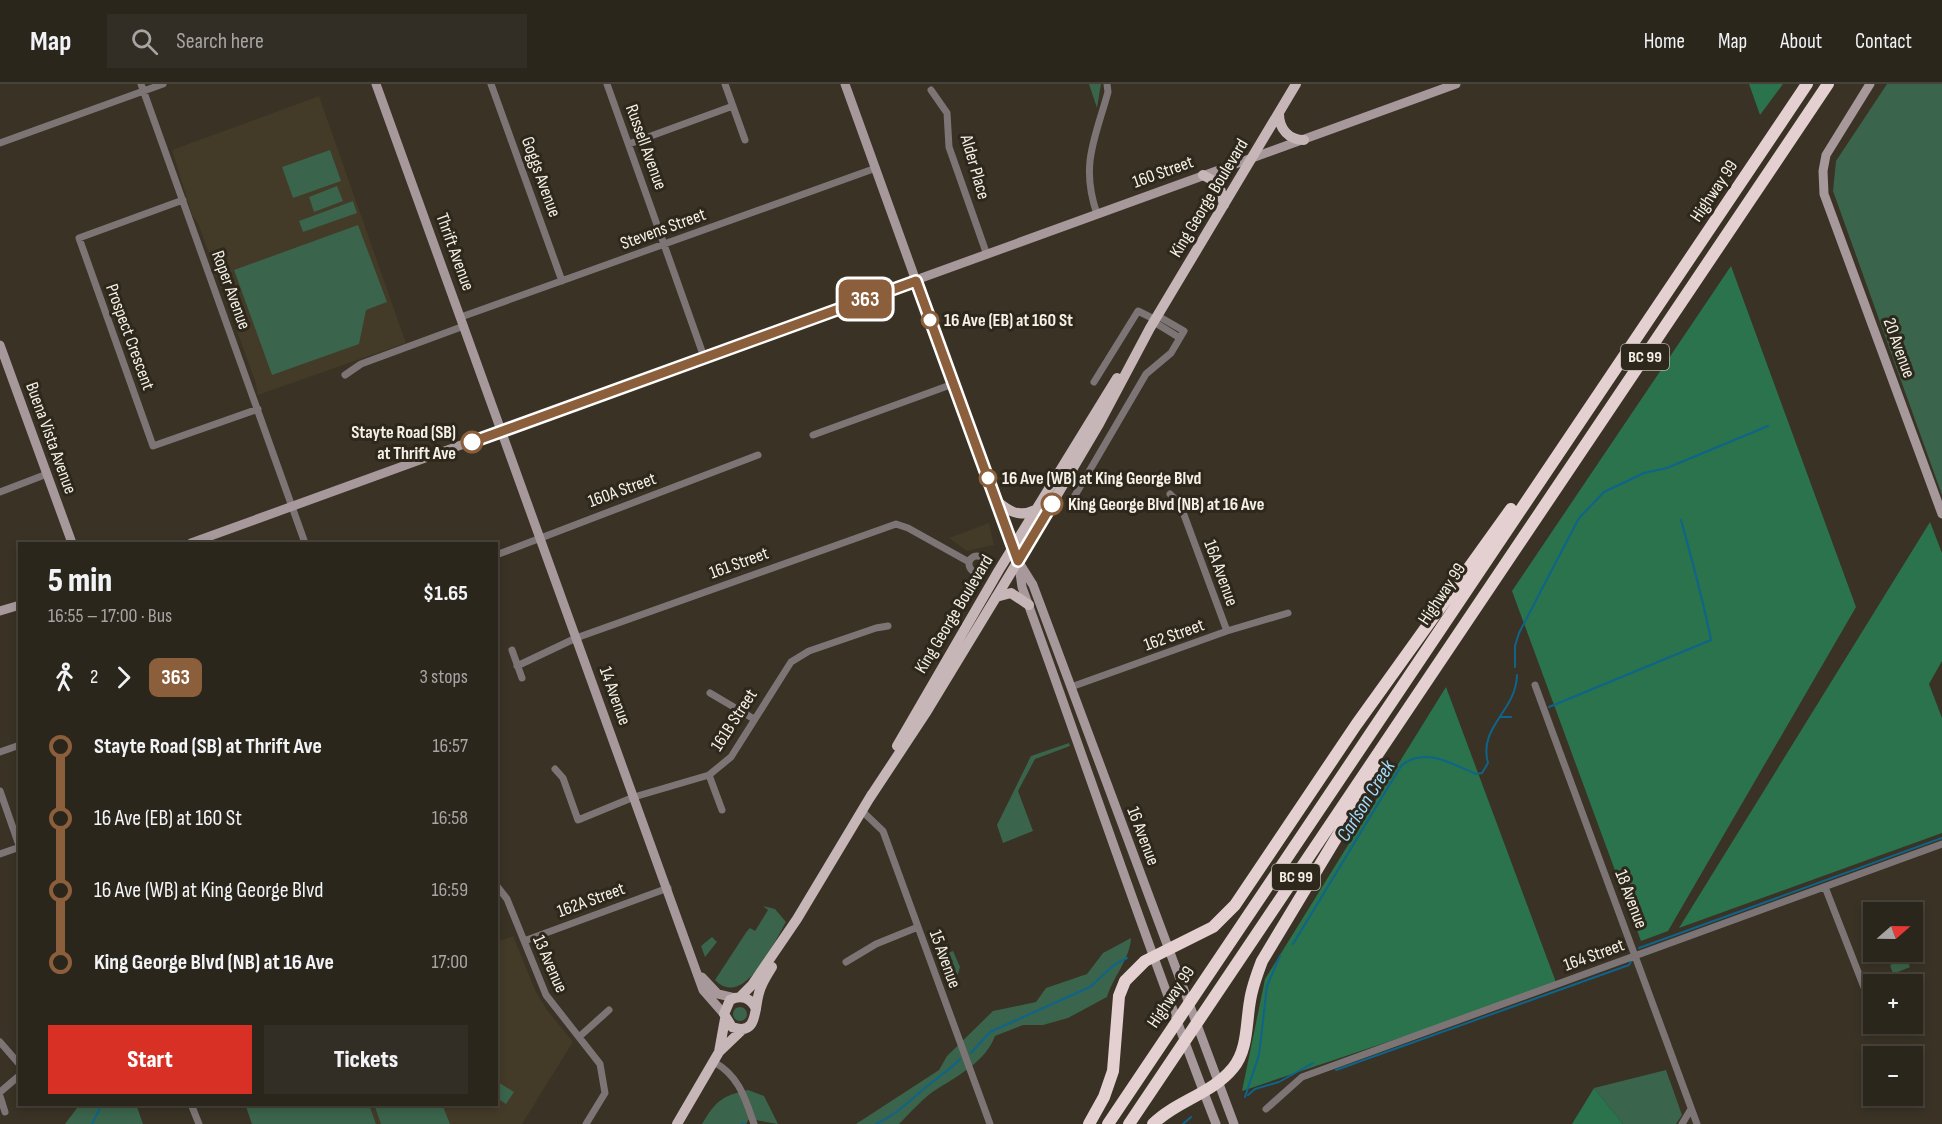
<!DOCTYPE html>
<html lang="en">
<head>
<meta charset="utf-8">
<style>
  body { margin:0; font-family:"Sofia Sans Condensed",sans-serif; background:#332e25; color:#f1f3f6; height:100vh; display:flex; flex-direction:column; font-size:22px; white-space:nowrap }
  * { box-sizing:border-box; margin:0 }
  p { font-size:20px; color:#a6a5a3 }
  .icon { flex:none; width:33px; height:33px; fill:none; stroke:currentColor; stroke-width:2; stroke-linecap:round; stroke-linejoin:round }
  .map { position:relative; flex:1; overflow:hidden }
  .sheet { position:absolute; left:18px; top:458px; width:480px; height:564px; display:flex; flex-direction:column; background:#2b261c; border-radius:0px; box-shadow:0 3px 9px #0003,0 0 0 2px #47433b }
  .sheet>* { flex:none }
  .badge { padding:0 12px; border-radius:9px; font-size:21px; line-height:39px }
  .needle { width:39px; rotate:70deg }
  .buttons { position:absolute; left:1863px; top:818px; display:grid; gap:12px }
  .buttons a { display:grid; place-items:center; width:60px; height:60px; border-radius:0px; background:#2b261c; box-shadow:0 3px 9px #0003,0 0 0 2px #47433b; font-size:30px }
  .map>.badge { position:absolute; translate:-50% -50%; box-shadow:0 0 0 3px #fff }
  .legs { display:flex; align-items:center; gap:9px; height:66px; padding:0 30px; font-size:20px }
  .legs p { margin-inline-start:auto }
  .summary { display:flex; align-items:center; justify-content:space-between; height:102px; padding:0 30px }
  h1 { font-size:33px; font-weight:800; line-height:45px }
  .action { display:flex; gap:12px; margin-top:auto; padding:12px 30px }
  .action a { flex:1; height:69px; border-radius:0px; background:#d93025; color:#fff; font-size:24px; font-weight:800; line-height:69px; text-align:center }
  .action a+a { background:#332e25; color:#f1f3f6 }
  ul { padding:0 30px; list-style:none }
  li { display:flex; align-items:center; gap:21px; height:72px; font-size:22px }
  li i { display:grid; place-items:center; width:9px; height:100%; margin:0 8px; background:currentColor }
  li i::after { content:''; width:15px; height:15px; margin:-8px; border:4px solid; border-radius:50%; background:#2b261c }
  li p { margin-inline-start:auto }
  li:first-child i { background:linear-gradient(#0000 50%,currentColor 0) }
  li:last-child i { background:linear-gradient(currentColor 50%,#0000 0) }
  header { display:flex; align-items:center; gap:36px; box-sizing:border-box; height:84px; padding:0 30px; background:#2b261c; border-bottom:2px solid #47433b }
  header strong { font-size:28px }
  nav { display:flex; gap:33px; margin-inline-start:auto; font-size:21px }
  .search { width:420px; height:54px; background:#332e25; display:flex; align-items:center; gap:15px; box-sizing:border-box; padding:0 21px; border-radius:0px; color:#a6a5a3; font-size:22px }
  .map>svg:first-child { display:block }
  .built { fill:#433a27 }
  .green { fill:#3a644b }
  .forest { fill:#2a734d }
  .lines { fill:none; stroke-linecap:round; stroke-linejoin:round }
  .stream { stroke:#0e648a; stroke-width:2 }
  .street { stroke:#7d7575; stroke-width:7 }
  .secondary { stroke:#a7999b; stroke-width:9 }
  .primary { stroke:#c7b6b7; stroke-width:10 }
  .highway { stroke:#e4cfd1; stroke-width:12 }
  .line-1-casing { stroke:#fff; stroke-width:14 }
  .line-1 { stroke:#8b5e3c; stroke-width:9 }
  .stop-1-dot { fill:#fff; stroke:#8b5e3c; stroke-width:3 }
  .labels { text-anchor:middle; dominant-baseline:central; stroke-width:6; stroke-linejoin:round; paint-order:stroke }
  .shield { fill:#2e281c; stroke:#b9b5ab; stroke-width:1.5 }
  .shield-label { font-size:16px; font-weight:bold; fill:#f5f1e8 }
  .street-label { font-size:18px; fill:#f5f1e8; stroke:#2e281c }
  .stop-label { font-size:18px; font-weight:bold; fill:#f5f1e8; stroke:#2e281c; text-anchor:start }
  .water-label { font-size:20px; font-style:italic; fill:#a1dbfd; stroke:#2e281c }
</style>
</head>
<body>
<header>
<strong>Map</strong>
<div class="search"><svg class="icon" aria-label="search" viewBox="0 0 24 24"><circle cx="10" cy="10" r="6"/><path d="M15 15l6 6"/></svg>Search here</div>
<nav><a>Home</a><a>Map</a><a>About</a><a>Contact</a></nav>
</header>
<div class="map">
<svg width="1942" height="1040" viewBox="0 0 1942 1040">
  <rect width="100%" height="100%" fill="#393225"/>
  <path class="built" d="M319 12 406 259 258 311 255 297 198 139 192 131 172 66Z
    M989 439 994 461 967 467 949 454Z
    M513 852 536 908 547 926 573 958 522 1040H376L369 1020H496L497 858Z"/>
  <path class="green" d="M1089 0H1101L1097 24Z
    M1887 0H1942V411L1833 107 1836 77Z
    M330 66 341 97 293 114 282 83Z
    M337 102 343 117 314 128 309 113Z
    M353 117 357 129 303 148 299 137Z
    M358 141 387 218 366 226 359 260 272 291 234 186Z
    M1069 659 1070 662 1035 675 1018 707 1033 747 1003 759 997 741 1031 672Z
    M763 822 775 825 786 838C774 858 744 926 715 896L747 847 750 844 755 847 768 826Z
    M712 853 717 858 705 873 701 862Z
    M1131 854C1130 875 1113 893 1107 913L1068 934 1043 941H1023L995 952C986 977 958 992 937 1005 923 1014 911 1028 899 1040H856L939 986 947 972 993 927 1036 918 1046 904 1087 890 1103 869Z
    M953 867 960 883 958 890 948 894 940 872Z
    M1906 874 1910 883 1893 890 1890 881Z
    M733 930a7 7 0 1 1 14 0a7 7 0 1 1-14 0Z
    M1666 986 1682 1031 1676 1040H1623L1594 1004Z
    M496 997 514 1008 506 1020 497 1014Z
    M748 1006 764 1012 778 1040 749 1035 746 1040H702C716 1017 721 1012 748 1006Z
    M80 1020H136L143 1040H65Z
    M245 1020H369L376 1040H252Z
    M374 1020H442L450 1040H381Z"/>
  <path class="forest" d="M1749 0H1783L1760 31Z
    M1731 182 1856 523 1668 847 1641 857 1512 507Z
    M1930 438 1942 469V577L1929 600 1942 634V749L1679 844Z
    M1446 603 1557 901 1242 1007 1265 895Z
    M1594 1004 1623 1040H1572Z"/>
  <g class="lines">
    <path class="stream" d="M1515 583V562L1519 549 1579 434 1604 408 1644 389 1667 384 1768 342
      M1549 623 1711 556C1703 515 1692 476 1681 436
      M1500 633H1511
      M1293 860 1401 682C1424 662 1452 680 1476 690L1482 689 1488 679C1478 642 1516 628 1517 591
      M1639 864 1942 754
      M971 969 990 948 1090 903 1114 881 1127 874
      M1336 986 1629 881 1632 876
      M1248 1011 1255 1005 1279 998 1313 979
      M1245 1013 1259 971 1267 902 1280 872
      M92 1040 102 1020
      M742 1040 744 1039
      M876 1040C898 1030 912 1014 931 999 941 991 951 985 960 975
      M1183 1040 1191 1033"/>
    <path class="street" d="M141 0 305 459
      M491 0 562 197
      M607 0 704 273
      M725 0 745 56
      M931 6 947 29 949 63 987 171
      M0 59 163 0
      M629 60 733 22
      M183 116 79 154 153 362 258 325
      M1097 130C1080 81 1095 55 1108 8L1107 0
      M461 233 876 84
      M1154 238 1180 254
      M345 291 361 280 464 242
      M1094 298 1138 227 1156 236
      M813 351 953 300
      M0 408 47 390
      M1170 410 1180 420 1227 547
      M1070 420 1146 290 1171 269 1184 247 1158 232
      M496 471 758 371
      M969 480a8 8 0 1 1 16 0a8 8 0 1 1-16 0Z
      M512 566 522 594
      M517 582 576 554 896 440 908 444 969 478
      M1535 601 1697 1040
      M1071 603 1227 547 1288 529
      M710 609 754 635
      M0 668 20 661
      M555 685 563 694 578 736 634 713 709 691 731 673 791 578 809 567 876 544 888 542
      M709 691 722 726
      M0 707 20 764
      M862 727 883 747 990 1040
      M0 770 20 763
      M496 801 507 815 546 911 600 980 605 1009 586 1040
      M1825 803 1874 929
      M524 857 668 804
      M846 878 876 860 918 843
      M579 953 609 926
      M0 958 20 981
      M714 978C739 992 745 1014 754 1040
      M0 1008 20 991
      M0 1012 5 1028
      M191 1020 199 1040
      M1266 1025 1302 993 1942 760
      M1682 1040 1691 1025"/>
    <path class="secondary" d="M376 0 703 906 724 930
      M845 0 995 416 1018 477 1033 501 1234 1040
      M1870 0 1826 71 1823 87 1824 110 1942 430
      M0 261 72 459
      M191 459 1456 0
      M1019 482 1022 503C1087 682 1147 863 1216 1040
      M0 527 20 521
      M702 893 718 910 735 914"/>
    <path class="primary" d="M1279 30C1279 45 1289 56 1304 56
      M1203 91 1219 100 1224 121
      M995 416C1009 427 1018 434 1035 426
      M996 513 1011 509 1029 521
      M897 662 999 486 1117 294
      M869 715 927 627 1018 477 1099 340 1150 244 1296 0
      M740 913 752 901 797 835 872 710
      M756 925C751 914 741 910 730 916L724 930 732 943C758 953 754 925 759 909 761 900 767 891 772 883
      M719 968 742 946
      M677 1040 719 968 725 935"/>
    <path class="highway" d="M1089 1040 1104 1013 1113 987 1119 912 1125 897 1145 877 1213 843 1235 821 1356 641 1511 425
      M1108 1040 1807 0
      M1129 1040 1828 0
      M1153 1040C1176 1017 1212 1010 1233 984 1248 966 1246 939 1250 917 1252 903 1257 890 1262 877L1379 683"/>
  </g>
  <g class="lines">
    <g class="line-1-casing">
      <path id="line-1" d="M472 358 916 197 1018 477 1052 420"/>
    </g>
    <use href="#line-1" class="line-1"/>
  </g>
  <g class="stop-1-dot">
    <circle cx="930" cy="236" r="8"/>
    <circle cx="472" cy="358" r="10"/>
    <circle cx="988" cy="394" r="8"/>
    <circle cx="1052" cy="420" r="10"/>
  </g>
  <g class="labels">
    <g class="shield">
      <rect x="1621" y="260" width="48" height="26" rx="4.5"/>
      <rect x="1272" y="780" width="48" height="26" rx="4.5"/>
    </g>
    <g class="shield-label">
      <text x="1645" y="273">BC 99</text>
      <text x="1296" y="793">BC 99</text>
    </g>
    <g class="street-label">
      <text transform="translate(646 63) rotate(70)">Russell Avenue</text>
      <text transform="translate(975 83) rotate(74)">Alder Place</text>
      <text transform="translate(1163 88) rotate(-20)">160 Street</text>
      <text transform="translate(541 93) rotate(70)">Goggs Avenue</text>
      <text transform="translate(1714 107) rotate(-56)">Highway 99</text>
      <text transform="translate(1209 114) rotate(-59)">King George Boulevard</text>
      <text transform="translate(663 145) rotate(-20)">Stevens Street</text>
      <text transform="translate(455 168) rotate(70)">Thrift Avenue</text>
      <text transform="translate(231 206) rotate(70)">Roper Avenue</text>
      <text transform="translate(130 253) rotate(70)">Prospect Crescent</text>
      <text transform="translate(1899 264) rotate(70)">20 Avenue</text>
      <text transform="translate(51 354) rotate(70)">Buena Vista Avenue</text>
      <text transform="translate(622 406) rotate(-20)">160A Street</text>
      <text transform="translate(739 479) rotate(-20)">161 Street</text>
      <text transform="translate(1221 489) rotate(70)">16A Avenue</text>
      <text transform="translate(1442 510) rotate(-56)">Highway 99</text>
      <text transform="translate(954 530) rotate(-59)">King George Boulevard</text>
      <text transform="translate(1174 551) rotate(-20)">162 Street</text>
      <text transform="translate(615 612) rotate(70)">14 Avenue</text>
      <text transform="translate(734 636) rotate(-57)">161B Street</text>
      <text transform="translate(1143 752) rotate(69)">16 Avenue</text>
      <text transform="translate(1631 815) rotate(69)">18 Avenue</text>
      <text transform="translate(591 816) rotate(-20)">162A Street</text>
      <text transform="translate(1594 871) rotate(-20)">164 Street</text>
      <text transform="translate(945 875) rotate(70)">15 Avenue</text>
      <text transform="translate(550 880) rotate(66)">13 Avenue</text>
      <text transform="translate(1171 913) rotate(-56)">Highway 99</text>
    </g>
    <g class="stop-label">
      <text x="944" y="236">16 Ave (EB) at 160 St</text>
      <text x="456" y="348" text-anchor="end">Stayte Road (SB)<tspan x="456" dy="21">at Thrift Ave</tspan></text>
      <text x="1002" y="394">16 Ave (WB) at King George Blvd</text>
      <text x="1068" y="420">King George Blvd (NB) at 16 Ave</text>
    </g>
    <g class="water-label">
      <text transform="translate(1366 717) rotate(-58)">Carlson Creek</text>
    </g>
  </g>
</svg>
<div class="buttons">
<a><svg class="needle" viewBox="-14 -14 28 28"><path d="M0-13l5 13h-10z" fill="#e53935"/><path d="M0 13l5-13h-10z" fill="#a6a5a3"/></svg></a>
<a>+</a>
<a>−</a>
</div>
<b class="badge" style="left:865px;top:215px;background:#8b5e3c;color:#fff">363</b>
<section class="sheet">
<div class="summary"><div><h1>5 min</h1><p>16:55 – 17:00 · Bus</p></div><b>$1.65</b></div>
<div class="legs"><svg class="icon" aria-label="walk" viewBox="0 0 24 24"><circle cx="13" cy="4" r="2"/><path d="M13 8l-2 6 4 7M11 14l-3 7M7 12l3-4h3l4 4"/></svg>2<svg class="icon" aria-label="forward" viewBox="0 0 24 24"><path d="M9 5l7 7-7 7"/></svg><b class="badge" style="background:#8b5e3c;color:#fff">363</b><p>3 stops</p></div>
<ul>
<li><i style="color:#8b5e3c"></i><b>Stayte Road (SB) at Thrift Ave</b><p>16:57</p></li>
<li><i style="color:#8b5e3c"></i><span>16 Ave (EB) at 160 St</span><p>16:58</p></li>
<li><i style="color:#8b5e3c"></i><span>16 Ave (WB) at King George Blvd</span><p>16:59</p></li>
<li><i style="color:#8b5e3c"></i><b>King George Blvd (NB) at 16 Ave</b><p>17:00</p></li>
</ul>
<div class="action"><a>Start</a><a>Tickets</a></div>
</section>
</div>
</body>
</html>
